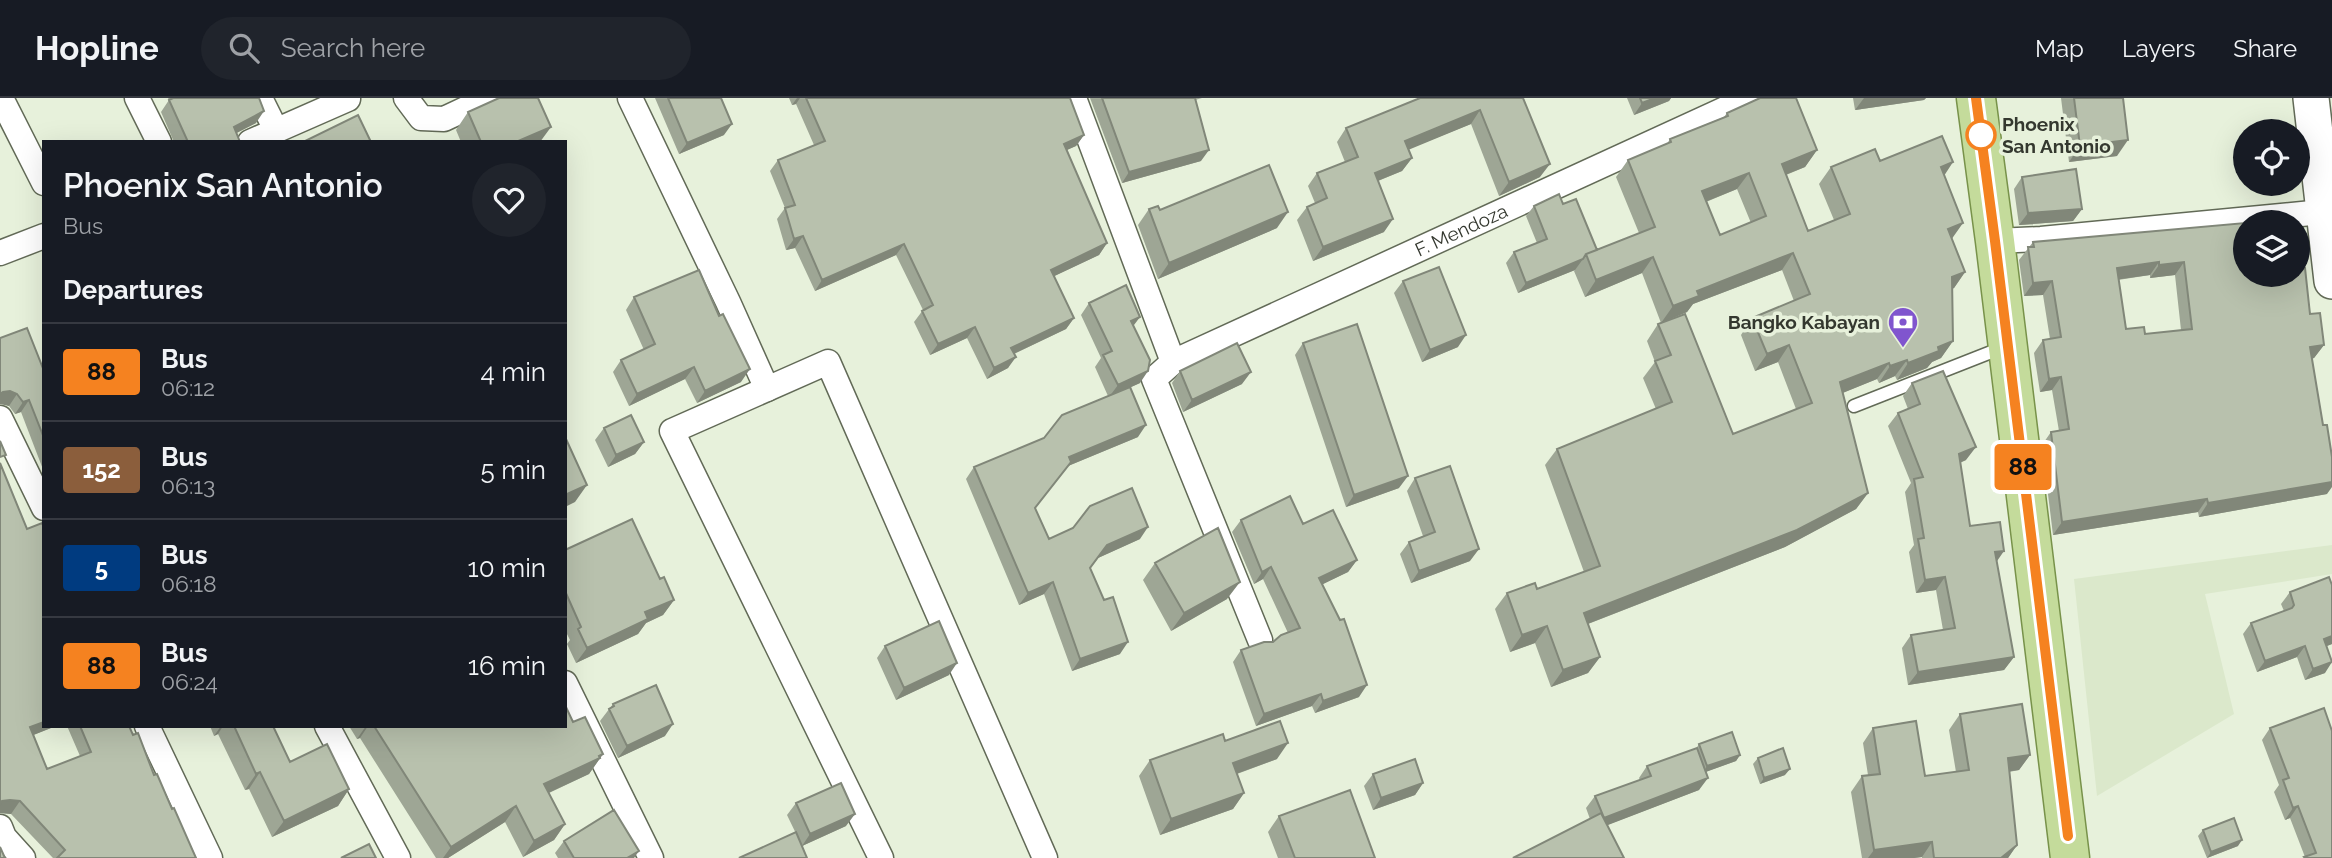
<!DOCTYPE html>
<html lang="en">
<head>
<meta charset="utf-8">
<style>
  body { margin:0; font-family:Raleway,sans-serif; background:#20242c; color:#f1f3f6; height:100vh; display:flex; flex-direction:column; font-size:26px; white-space:nowrap }
  * { box-sizing:border-box; margin:0 }
  p { font-size:23px; color:#9ea1a6 }
  .icon { flex:none; width:38px; height:38px; fill:none; stroke:currentColor; stroke-width:2; stroke-linecap:round; stroke-linejoin:round }
  .map { position:relative; flex:1; overflow:hidden }
  .panel { position:absolute; left:42px; top:42px; width:525px; height:588px; display:flex; flex-direction:column; background:#171b24; border-radius:0px; box-shadow:0 7px 28px #0002 }
  .panel>* { flex:none }
  .badge { padding:0 14px; border-radius:5px; font-size:24px; line-height:46px }
  .fabs { position:absolute; left:2233px; top:21px; display:grid; gap:14px }
  .fabs a { display:grid; place-items:center; width:77px; height:77px; border-radius:50%; background:#171b24; box-shadow:0 7px 28px #0002; font-size:35px }
  .map>.badge { position:absolute; translate:-50% -50%; box-shadow:0 0 0 4px #fff }
  h2 { padding:0 21px; font-size:26px; line-height:63px }
  .round { display:grid; place-items:center; flex:none; width:74px; height:74px; border-radius:37px; background:#20242c }
  .headline { display:flex; align-items:center; justify-content:space-between; height:119px; padding:0 21px }
  h1 { font-size:33px; font-weight:600; line-height:52px }
  ul { padding:0; list-style:none }
  li { display:flex; align-items:center; gap:21px; height:98px; padding:0 21px; border-top:2px solid #363941 }
  li div { flex:1 }
  li b { display:block; font-size:26px }
  li em { font-style:normal }
  li .badge { min-width:77px; font-weight:700; text-align:center }
  header { display:flex; align-items:center; gap:42px; box-sizing:border-box; height:98px; padding:0 35px; background:#171b24; border-bottom:2px solid #363941 }
  header strong { font-size:33px }
  nav { display:flex; gap:38px; margin-inline-start:auto; font-size:24px }
  .search { width:490px; height:63px; background:#20242c; display:flex; align-items:center; gap:18px; box-sizing:border-box; padding:0 24px; border-radius:38px; color:#9ea1a6; font-size:26px }
  .map>svg:first-child { display:block }
  .built { fill:#dbe8cb }
  .lines { fill:none; stroke-linecap:round; stroke-linejoin:round }
  .lane-casing { stroke:#626a57; stroke-width:15 }
  .street-casing { stroke:#626a57; stroke-width:27 }
  .secondary-casing { stroke:#626a57; stroke-width:38 }
  .primary-casing { stroke:#78924a; stroke-width:41 }
  .lane { stroke:#fff; stroke-width:12 }
  .street { stroke:#fff; stroke-width:24 }
  .secondary { stroke:#fff; stroke-width:35 }
  .primary { stroke:#c4db9b; stroke-width:38 }
  .wall { fill:#9ea695; fill-rule:evenodd }
  .shaded-wall { fill:#818779 }
  .building { fill:#b8c1ad; stroke:#818779; stroke-width:2; fill-rule:evenodd }
  .line-casing { stroke:#fff; stroke-width:16 }
  .line { stroke:#f58220; stroke-width:10 }
  .stop-dot { fill:#fff; stroke:#f58220; stroke-width:3.5 }
  .labels { text-anchor:middle; dominant-baseline:central; stroke-width:7; stroke-linejoin:round; paint-order:stroke }
  .stop-label { font-size:19px; font-weight:bold; fill:#34382f; stroke:#e7f1db; text-anchor:start }
  .street-label { font-size:19px; fill:#34382f; stroke:#e7f1db }
  .poi-label { font-size:19px; font-weight:bold; fill:#34382f; stroke:#e7f1db; text-anchor:end }
</style>
</head>
<body>
<header>
<strong>Hopline</strong>
<div class="search"><svg class="icon" aria-label="search" viewBox="0 0 24 24"><circle cx="10" cy="10" r="6"/><path d="M15 15l6 6"/></svg>Search here</div>
<nav><a>Map</a><a>Layers</a><a>Share</a></nav>
</header>
<div class="map">
<svg width="2332" height="760" viewBox="0 0 2332 760">
  <rect width="100%" height="100%" fill="#e7f1db"/>
  <path class="built" d="M2332 447V476L2205 496 2234 616 2097 698 2074 481Z"/>
  <g class="lines">
    <g class="lane-casing">
      <path id="lane" d="M1854 308 2004 249"/>
    </g>
    <g class="street-casing">
      <g id="street">
        <path d="M1 0 44 85"/>
        <path d="M137 0 159 44"/>
        <path d="M260 0 276 32"/>
        <path d="M406 0 421 20 444 21 489 0"/>
        <path d="M630 0 728 204 767 291"/>
        <path d="M1074 0 1173 264 1154 281 1260 542"/>
        <path d="M250 44 348 1"/>
        <path d="M1995 143 2041 141 2322 114"/>
        <path d="M0 155 44 138"/>
        <path id="s1" d="M1173 264 1749 0"/>
        <path d="M0 320 44 410"/>
        <path d="M565 585 651 760"/>
        <path d="M147 628 210 760"/>
        <path d="M327 628 398 760"/>
        <path d="M0 729 4 739 23 760"/>
        <path d="M881 760 672 333 828 264 1045 760"/>
      </g>
    </g>
    <g class="secondary-casing">
      <path id="secondary" d="M2311 0 2332 183"/>
    </g>
    <g class="primary-casing">
      <path id="primary" d="M1976 0 1995 143 2070 760"/>
    </g>
    <use href="#lane" class="lane"/>
    <use href="#street" class="street"/>
    <use href="#secondary" class="secondary"/>
    <use href="#primary" class="primary"/>
  </g>
  <path class="wall" d="M168 0H259L256 25 236 35 240 44H174L161 14 169 2Z
    M655 0H721L724 37 679 56Z
    M789 0H1070L1084 37 1076 48 1066 52 1107 145 1099 157 1054 178 1074 220 1066 231 1014 256 1008 270 987 281 967 240 930 257 914 224 923 212 896 157 815 193 795 150 786 152 777 121 785 110 770 73 778 62 814 47 796 6 792 7Z
    M1090 0H1202L1195 2 1201 63 1122 85Z
    M1627 0H1671L1669 3 1634 17Z
    M1853 0H1926L1924 2 1855 12Z
    M2061 0H2123L2117 58 2069 64Z
    M1524 2 1540 79 1499 98 1471 26 1408 51 1412 60 1402 73 1378 83 1384 134 1313 163 1297 122 1307 109 1315 105 1308 88 1317 75 1345 64 1337 44 1346 30 1525 2Z
    M468 14 540 44H461L456 32Z
    M1727 15 1817 52 1805 69 1786 77 1808 133 1834 122 1819 86 1831 69 1880 63 1944 77 1952 141 1965 174 1954 190 1952 191 1953 243 1941 260 1932 264 1927 270 1897 282 1895 278 1879 285 1877 281 1842 295 1868 395 1856 411 1785 449 1588 526 1600 559 1588 575 1551 589 1535 545 1510 554 1495 511 1507 495 1537 491 1584 474 1545 367 1557 351 1656 311 1643 280 1655 264 1647 243 1658 226 1733 336 1796 311 1778 264 1755 273 1741 237 1752 220 1794 203 1782 172 1693 206 1687 214 1661 225 1642 175 1585 199 1574 173 1575 172 1518 195 1506 165 1514 154 1537 145 1526 118 1534 108 1563 106 1597 152 1639 135 1616 79 1628 62 1667 46 1670 41 1724 19ZM1737 91 1751 125 1720 137 1706 104Z
    M2022 79 2082 111 2073 123 2019 127 2014 91Z
    M1149 111 1277 130 1158 181 1138 127Z
    M2245 125V177L2310 216 2324 247 2314 260 2312 261 2327 396 2199 419 2198 414 2053 437 2042 347 2051 334 2059 333 2052 292 2040 294 2034 255 2043 242 2050 241 2043 197 2024 198 2019 162 2033 144ZM2150 177V180L2175 177 2181 232 2145 236 2126 231 2118 182Z
    M1403 183 1458 249 1422 264 1394 195Z
    M634 199 741 284 697 305 685 281 629 308 613 274 621 262 644 252 626 212Z
    M1089 205 1134 228 1140 285 1131 289 1138 339 1068 368 1035 410 1049 441H1140L1098 460 1090 470 1120 556 1072 573 1044 496 1019 507 966 381 974 369 1044 340 1108 298 1095 269 1101 260 1081 217Z
    M1303 245 1399 390 1346 409 1295 257Z
    M44 273V374L21 314 15 316 9 308 2 305Z
    M1180 273 1242 286 1183 314 1172 285Z
    M1912 285 1966 362 1960 365 1970 428 1997 464 2014 559 2004 572 1908 587 1902 550 1911 537 1943 532 1936 492 1916 495 1909 454 1914 447 1905 394 1911 385 1888 328 1898 315 1908 311 1903 298Z
    M604 330 644 344 635 356 608 369 595 342Z
    M0 365 44 628H56L33 637 47 671 80 658 67 628H129L196 760H53L11 716 0 715Z
    M1415 380 1470 463 1411 485 1400 456 1409 444 1423 438 1407 393Z
    M1241 422 1303 426 1357 462 1348 474 1322 486 1359 599 1315 615 1312 608 1256 628 1233 564 1241 552 1273 544 1288 535 1263 481 1254 486 1232 434Z
    M565 452 660 481 674 502 663 517 646 525 638 536 576 565 567 546 570 542 565 532Z
    M1155 465 1227 501 1171 533 1143 482Z
    M2332 487V546L2327 548 2325 575 2305 582 2297 559 2257 574 2243 536 2251 525 2284 513 2281 506 2290 494Z
    M885 548 949 577 896 602 877 560Z
    M613 606 665 638 618 660 600 623Z
    M1960 616 2030 657 2019 672 2009 674 2017 747 2008 760H1922V759L1914 760H1862L1851 694 1862 678 1868 677 1863 645 1873 630 1925 678 1956 674 1949 632Z
    M573 624 603 656 589 676 549 695 565 726 554 742 523 759 505 724 448 760H436L360 640 357 641 349 628H565Z
    M210 628H273L290 664 349 691 338 708 272 739 249 691 245 692 218 636 214 638Z
    M2270 630 2332 760H2304L2305 759 2290 720 2285 722 2274 694 2279 687 2262 642Z
    M1225 643 1277 661 1237 676 1244 695 1233 711 1160 737 1139 678 1150 662Z
    M1699 646 1740 657 1736 663 1705 674 1699 692 1607 727 1590 721 1586 710 1595 698 1640 682 1639 680 1647 668 1696 651Z
    M1758 660 1785 677 1760 686 1753 666Z
    M1373 676 1423 685 1415 697 1373 712 1364 688Z
    M796 705 846 728 802 748 787 717Z
    M1279 718 1375 760H1278L1268 734Z
    M2203 732 2238 748 2207 760 2198 738Z
    M564 743 634 760H558L555 755Z"/>
  <path class="shaded-wall" d="M797 0H800L796 6 792 7Z
    M1655 0H1671L1669 3 1634 17 1642 5Z
    M1864 0H1926L1924 2 1855 12Z
    M1480 12 1471 26 1396 57 1405 43Z
    M264 13 256 25 225 41 234 29Z
    M732 26 724 37 679 56 687 45Z
    M551 29 540 44H516Z
    M1084 37 1076 48 1056 57 1064 46Z
    M2128 42 2117 58 2069 64 2080 48Z
    M1209 52 1201 63 1122 85 1129 74Z
    M1817 52 1805 69 1770 83 1782 66Z
    M1412 60 1402 73 1365 88 1375 75Z
    M1953 64 1942 81 1941 69Z
    M1550 66 1540 79 1499 98 1509 84Z
    M1749 75 1737 91 1690 110 1702 93Z
    M2082 111 2073 123 2019 127 2028 115Z
    M1288 114 1277 130 1158 181 1169 165Z
    M1393 121 1384 134 1313 163 1323 149Z
    M1963 125 1951 142 1948 131Z
    M803 138 795 150 786 152 794 141Z
    M1107 145 1099 157 1044 183 1051 172Z
    M904 146 896 157 815 193 822 182Z
    M1793 155 1782 172 1693 206 1687 214 1661 225 1673 208 1697 193Z
    M1653 159 1642 175 1585 199 1596 182Z
    M1583 161 1575 172 1518 195 1526 185Z
    M2159 164 2150 177 2107 183 2117 170Z
    M2184 164 2175 177 2150 180 2159 167Z
    M1965 174 1954 190 1940 196 1952 179Z
    M2052 183 2043 197 2024 198 2033 185Z
    M1140 219 1131 231V223Z
    M1074 220 1066 231 1003 261 1011 250Z
    M975 229 967 240 930 257 938 246Z
    M1466 237 1458 249 1422 264 1430 252Z
    M1953 243 1941 260 1932 264 1927 270 1897 282 1908 265 1938 249Z
    M1789 247 1778 264 1755 273 1767 256Z
    M2324 247 2314 260 2301 262 2310 249Z
    M1016 259 1008 270 987 281 994 270Z
    M1907 262 1895 278 1879 285 1890 268Z
    M1889 265 1877 281 1828 301 1840 284Z
    M694 269 685 281 629 308 637 296Z
    M750 271 741 284 697 305 705 293Z
    M1148 273 1140 285 1109 299 1118 287Z
    M1251 274 1242 286 1183 314 1192 302Z
    M2061 279 2052 292 2040 294 2049 281Z
    M10 293 17 296 9 308 0 306V296L3 294Z
    M29 302 21 314 15 316 23 304Z
    M1146 327 1138 339 1068 368 1026 422 1069 359Z
    M644 344 635 356 608 369 616 357Z
    M1976 349 1966 362 1949 369 1959 356Z
    M1408 378 1399 390 1346 409 1354 397Z
    M2332 384V389L2327 396 2199 419 2208 405Z
    M587 387 575 404 565 409V397Z
    M1868 395 1856 411 1785 449 1572 532 1584 515Z
    M2207 401 2198 414 2053 437 2062 424Z
    M1148 429 1140 441 1098 460 1082 482 1107 447Z
    M1479 451 1470 463 1411 485 1419 473Z
    M2004 453 1995 466V454Z
    M1357 462 1348 474 1311 492 1319 480Z
    M1271 469 1263 481 1254 486 1262 474Z
    M1945 479 1936 492 1916 495 1925 482Z
    M1053 484 1044 496 1019 507 1028 495Z
    M1240 484 1227 501 1171 533 1184 515Z
    M674 502 663 517 646 525 638 536 576 565 587 550 645 514Z
    M1547 528 1535 545 1510 554 1522 537Z
    M2332 538V546L2316 552 2324 541Z
    M1128 544 1120 556 1072 573 1080 561Z
    M2305 548 2297 559 2257 574 2265 563Z
    M1600 559 1588 575 1551 589 1563 572Z
    M2014 559 2004 572 1908 587 1918 574Z
    M2332 564 2325 575 2305 582 2313 571Z
    M957 565 949 577 896 602 904 590Z
    M1367 587 1359 599 1315 615 1323 603Z
    M1321 596 1312 608 1256 628 1264 616Z
    M44 624V628H56L21 642 30 629Z
    M673 626 665 638 618 660 627 648Z
    M221 628H223L218 636 214 638Z
    M366 628H368L360 640 357 641Z
    M1288 645 1277 661 1222 681 1233 665Z
    M603 656 589 676 533 702 544 686Z
    M1740 657 1736 663 1703 675 1707 668Z
    M2030 657 2019 672 1997 675 2008 660Z
    M1790 671 1785 677 1760 686 1764 680Z
    M260 674 249 691 245 692 256 676Z
    M1708 680 1699 692 1595 732 1603 720Z
    M1423 685 1415 697 1373 712 1381 700Z
    M349 691 338 708 272 739 284 723Z
    M1244 695 1233 711 1160 737 1171 721Z
    M10 702 20 703 11 716 0 715V706L2 703Z
    M516 708 505 724 448 760H443L451 749Z
    M2298 708 2290 720 2285 722 2293 710Z
    M855 716 846 728 802 748 810 736Z
    M565 726 554 742 523 759 534 743Z
    M2242 742 2238 748 2207 760 2211 754Z
    M1932 744 1922 759 1914 760H1868L1874 752Z
    M2017 747 2008 760H2001Z
    M639 753 634 760H627Z"/>
  <path class="building" d="M173 0H259L264 13 234 29 240 44H188L169 2Z
    M499 0H538L551 29 516 44H481L468 14Z
    M668 0H721L732 26 687 45Z
    M806 0H1070L1084 37 1064 46 1107 145 1051 172 1074 220 1011 250 1016 259 994 270 975 229 938 246 922 213 933 207 904 146 822 182 803 138 794 141 785 110 795 107 778 62 825 43Z
    M1102 0H1195L1209 52 1129 74Z
    M1420 0H1523L1550 66 1509 84 1480 12 1405 43 1412 60 1375 75 1393 121 1323 149 1307 109 1327 100 1317 75 1358 59 1346 30Z
    M1640 0H1655L1642 5Z
    M1760 0H1796L1817 52 1782 66 1808 133 1850 116 1831 69 1875 51 1880 63 1942 38 1953 64 1941 69 1963 125 1948 131 1965 174 1952 179 1953 243 1938 249 1939 253 1908 265 1907 262 1890 268 1889 265 1840 284 1868 395 1797 432 1584 515 1600 559 1563 572 1547 528 1522 537 1507 495 1535 485 1537 491 1600 468 1557 351 1672 304 1655 263 1671 257 1658 226 1685 216 1733 336 1812 305 1789 247 1767 256 1752 220 1810 196 1793 155 1697 193 1699 198 1673 208 1653 159 1596 182 1586 156 1655 129 1628 62 1671 44 1670 41 1728 18 1727 15ZM1749 75 1766 118 1720 137 1702 93Z
    M2074 0H2123L2128 42 2080 48Z
    M358 17 371 44H306L305 43Z
    M1269 67 1288 114 1169 165 1149 111 1158 108 1160 112Z
    M2076 71 2082 111 2028 115 2022 79Z
    M1559 96 1563 106 1576 101 1597 152 1586 156 1583 161 1526 185 1514 154 1547 141 1534 108Z
    M2245 125V177H2298V171L2305 170 2310 216 2320 215 2324 247 2310 249 2323 327H2327L2332 359V384L2208 405 2207 401 2062 424 2051 334 2069 331 2061 279 2049 281 2043 242 2061 239 2052 183 2033 185 2028 149H2034L2033 144ZM2159 164V167L2184 164 2192 231 2145 236 2144 229 2126 231 2117 170Z
    M1439 169 1466 237 1430 252 1403 183Z
    M699 172 719 218 723 216 750 271 705 293 694 269 637 296 621 262 655 246 634 199Z
    M1126 187 1140 219 1131 223 1150 262 1148 273 1118 287 1103 257 1112 253 1089 205Z
    M1357 226 1408 378 1354 397 1303 245Z
    M27 230 44 273V340L29 302 23 304 17 296 10 293 3 294 0 296V240Z
    M1237 245 1251 274 1192 302 1180 273Z
    M1943 273 1976 349 1959 356 1970 428 2000 424 2004 453 1995 454 2014 559 1918 574 1911 537 1955 530 1945 479 1925 482 1918 441 1924 440 1914 381 1923 379 1898 315 1920 306 1912 285Z
    M1130 289 1146 327 1069 359 1071 364 1035 410 1049 441 1073 430 1090 408 1132 390 1148 429 1107 447 1090 470 1104 502 1113 499 1128 544 1080 561 1053 484 1028 495 974 369 1044 340 1062 317Z
    M631 317 644 344 616 357 604 330Z
    M566 341 587 387 565 397V342Z
    M0 343 6 357 0 359Z
    M0 365 27 431 42 425 44 430V624L30 629 47 671 91 654 80 628H129L133 637 138 635 154 677 157 676 172 711 174 710 196 760H57L65 752 20 703 10 702 2 703 0 706Z
    M1450 368 1479 451 1419 473 1409 444 1435 434 1415 380Z
    M1290 398 1303 426 1333 412 1357 462 1319 480 1340 522 1344 521 1367 587 1323 603 1321 596 1264 616 1241 552 1264 544H1273L1281 537 1300 530 1271 469 1262 474 1241 422Z
    M632 421 660 481 664 479 674 502 645 514 648 521 587 550 578 531 581 529 565 493V452Z
    M1218 430 1240 484 1184 515 1155 465Z
    M2329 479 2332 487V538L2324 541 2332 564 2313 571 2305 548 2265 563 2251 525 2292 510 2294 507 2290 494Z
    M939 523 957 565 904 590 885 548Z
    M656 587 673 626 627 648 609 611 614 608 613 606Z
    M2022 606 2030 657 2008 660 2017 747 2001 760H1934L1932 744 1874 752 1862 678 1880 676 1873 630 1916 623 1925 678 1969 672 1960 616Z
    M565 607 573 624 585 619 603 656 599 658 600 660 544 686 565 726 534 743 516 708 451 749 374 628H565Z
    M2324 610 2332 633V760H2305L2304 759 2316 755 2298 708 2293 710 2283 682 2289 680 2270 630Z
    M1280 623 1288 645 1233 665 1244 695 1171 721 1150 662 1223 636 1225 643Z
    M234 628H273L290 664 327 646 349 691 284 723 260 674 256 676Z
    M1732 634 1740 657 1707 668 1699 646Z
    M1697 650 1708 680 1604 720 1595 698 1651 678 1647 668Z
    M1783 650 1790 671 1764 680 1758 660Z
    M1415 661 1423 685 1381 700 1373 676Z
    M841 685 855 716 810 736 796 705Z
    M1350 692 1375 760H1295L1279 718Z
    M614 712 639 753 627 760H574L564 743Z
    M1601 715 1624 760H1513Z
    M2234 720 2242 742 2211 754 2203 732Z
    M796 734 807 760H739Z
    M369 746 376 760H341Z
    M0 749 5 760H0Z"/>
  <g class="lines">
    <g class="line-casing">
      <path id="line" d="M1976 0 1995 143 2068 738"/>
    </g>
    <use href="#line" class="line"/>
  </g>
  <defs>
    <g id="bank-pin" transform="scale(1.575)"><path d="M0 17L-7.5 6A9.5 9.5 0 1 1 7.5 6Z" fill="#8055ce" stroke="#e7f1db"/><path d="M-6-4H6V4H-6ZM0-2.3a2.3 2.3 0 1 0 0 4.6a2.3 2.3 0 1 0 0-4.6Z" fill="#fff"/></g>
  </defs>
  <g fill-rule="evenodd">
    <use href="#bank-pin" x="1903" y="224"/>
  </g>
  <circle class="stop-dot" cx="1981" cy="37" r="14"/>
  <g class="labels">
    <g class="stop-label">
      <text x="2002" y="26">Phoenix<tspan x="2002" dy="22">San Antonio</tspan></text>
    </g>
    <g class="street-label">
      <text stroke="none"><textPath href="#s1" startOffset="317">F. Mendoza</textPath></text>
    </g>
    <g class="poi-label">
      <text x="1880" y="224">Bangko Kabayan</text>
    </g>
  </g>
</svg>
<div class="fabs">
<a><svg class="icon" aria-label="locate" viewBox="0 0 24 24"><circle cx="12" cy="12" r="6"/><path d="M12 2v4M12 18v4M2 12h4M18 12h4"/></svg></a>
<a><svg class="icon" aria-label="layers" viewBox="0 0 24 24"><path d="M12 4l9 5-9 5-9-5zM3 14l9 5 9-5"/></svg></a>
</div>
<b class="badge" style="left:2023px;top:369px;background:#f58220;color:#111">88</b>
<section class="panel">
<div class="headline"><div><h1>Phoenix San Antonio</h1><p>Bus</p></div><a class="round"><svg class="icon" aria-label="heart" viewBox="0 0 24 24"><path d="M12 20l-8-8c-3-5 5-10 8-4 3-6 11-1 8 4z"/></svg></a></div>
<h2>Departures</h2>
<ul>
<li><span class="badge" style="background:#f58220;color:#111">88</span><div><b>Bus</b><p>06:12</p></div><em>4 min</em></li>
<li><span class="badge" style="background:#8b5e3c;color:#fff">152</span><div><b>Bus</b><p>06:13</p></div><em>5 min</em></li>
<li><span class="badge" style="background:#003b80;color:#fff">5</span><div><b>Bus</b><p>06:18</p></div><em>10 min</em></li>
<li><span class="badge" style="background:#f58220;color:#111">88</span><div><b>Bus</b><p>06:24</p></div><em>16 min</em></li>
</ul>
</section>
</div>
</body>
</html>
